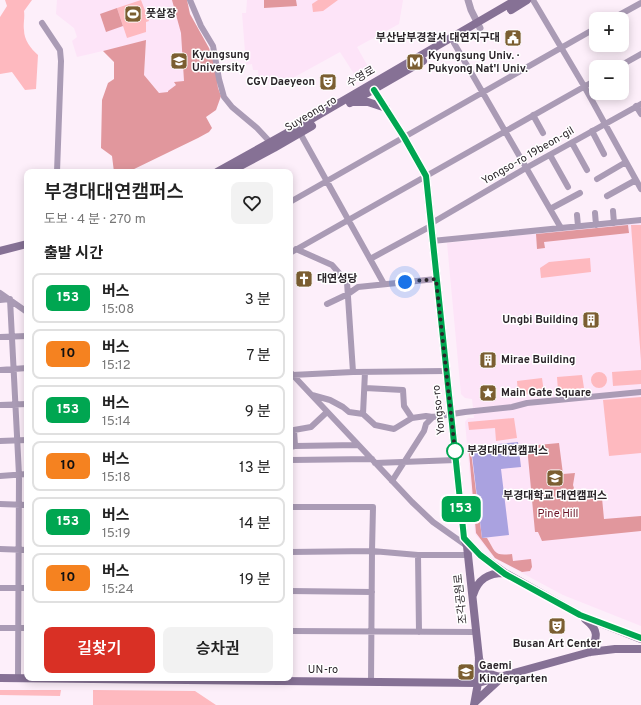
<!DOCTYPE html>
<html lang="ko">
<head>
<meta charset="utf-8">
<style>
  body { margin:0; font-family:Overpass,"Noto Sans KR",sans-serif; background:#f2f2f2; color:#222; height:100vh; display:flex; flex-direction:column; font-size:15px; white-space:nowrap }
  * { box-sizing:border-box; margin:0 }
  p { font-size:13px; color:#767676 }
  .icon { flex:none; width:22px; height:22px; fill:none; stroke:currentColor; stroke-width:2; stroke-linecap:round; stroke-linejoin:round }
  .map { position:relative; flex:1; overflow:hidden }
  .details { position:absolute; left:24px; top:169px; width:269px; height:512px; display:flex; flex-direction:column; background:#fff; border-radius:8px; box-shadow:0 2px 10px #0003 }
  .details>* { flex:none }
  .badge { padding:0 8px; border-radius:6px; font-size:14px; line-height:26px }
  .tools { position:absolute; left:589px; top:12px; display:grid; gap:8px }
  .tools a { display:grid; place-items:center; width:40px; height:40px; border-radius:8px; background:#fff; box-shadow:0 2px 10px #0003; font-size:20px }
  .you { position:absolute; width:20px; height:20px; margin:-10px; border:3px solid #fff; border-radius:50%; background:#1a73e8; box-shadow:0 0 0 6px #1a73e833 }
  .map>.badge { position:absolute; translate:-50% -50%; box-shadow:0 0 0 2px #fff }
  h2 { padding:0 20px; font-size:15px; line-height:36px }
  .round { display:grid; place-items:center; flex:none; width:42px; height:42px; border-radius:8px; background:#f2f2f2 }
  .summary { display:flex; align-items:center; justify-content:space-between; height:68px; padding:0 20px }
  h1 { font-size:19px; font-weight:600; line-height:30px }
  .cta { display:flex; gap:8px; margin-top:auto; padding:8px 20px }
  .cta a { flex:1; height:46px; border-radius:8px; background:#d93025; color:#fff; font-size:16px; font-weight:600; line-height:46px; text-align:center }
  .cta a+a { background:#f2f2f2; color:#222 }
  ul { padding:0; list-style:none }
  li { display:flex; align-items:center; gap:12px; height:50px; margin:0 8px 6px; padding:0 12px; border:2px solid #e0e0e0; border-radius:8px }
  li div { flex:1 }
  li b { display:block; font-size:15px }
  li em { font-style:normal }
  li .badge { min-width:44px; font-weight:700; text-align:center }
  .map>svg:first-child { display:block }
  .built { fill:#fde4f8 }
  .green { fill:#feb9bf }
  .forest { fill:#e1979d }
  .water { fill:#aaa2e0 }
  .lines { fill:none; stroke-linecap:round; stroke-linejoin:round }
  .minor { stroke:#aa9bb5; stroke-width:6 }
  .tertiary { stroke:#aa9bb5; stroke-width:7 }
  .secondary { stroke:#867195; stroke-width:8 }
  .line-casing { stroke:#fff; stroke-width:9 }
  .line { stroke:#00a651; stroke-width:6 }
  .walk { stroke:#2b252a; stroke-width:4; stroke-dasharray:0 7.2 }
  .stop-dot { fill:#fff; stroke:#00a651; stroke-width:2 }
  .labels { text-anchor:middle; dominant-baseline:central; stroke-width:3; stroke-linejoin:round; paint-order:stroke }
  .poi-label { font-size:11px; font-weight:bold; fill:#2b252a; stroke:#fff; text-anchor:start }
  .street-label { font-size:11px; fill:#2b252a; stroke:#fff }
  .stop-label { font-size:11px; font-weight:bold; fill:#2b252a; stroke:#fff; text-anchor:start }
  .park-label { font-size:11px; fill:#681225; stroke:#fff }
</style>
</head>
<body>
<div class="map">
<svg width="641" height="705" viewBox="0 0 641 705">
  <rect width="100%" height="100%" fill="#fdeffa"/>
  <path class="built" d="M57 0H187L190 14 209 48 215 66 218 88 221 96 216 110 189 128 144 75 146 41 77 57 72 41 77 37 74 28 56 14Z
    M247 0H403L399 24 357 47 370 70 356 77 340 52 291 79H287V81L259 83 258 70H253L252 64 246 65 242 13H246Z
    M641 222V626L563 595 494 558 475 534 465 422 468 418H474L472 399 465 398 461 394 447 243Z"/>
  <path class="green" d="M5 0H32L24 11C25 18 23 24 24 30 24 40 31 49 38 55L36 89 25 90 12 72 0 74V17L7 6Z
    M141 0 149 21 146 22V32L127 38 117 8Z
    M318 0H338L323 11 313 12 312 4Z
    M631 225H641V361L640 347Z
    M590 258 591 272 541 278 540 268 549 262Z
    M641 370V384L613 386 612 372Z
    M591 380a8 8 0 1 1 16 0a8 8 0 1 1-16 0Z
    M582 375 584 388 558 391 557 377Z
    M542 378 544 393 518 395 517 381Z
    M641 397V453L609 456 603 400Z
    M514 418 517 438 496 441 495 428 469 430 468 422Z
    M0 690H61L60 696 0 695Z
    M93 690 195 691 216 705H93Z"/>
  <path class="forest" d="M172 0H187L190 14 209 48 215 66 218 88 221 96 216 110 206 117 212 128 209 132 198 138 128 172H114L112 156 101 148 102 100 108 83 114 79V62L103 51 146 40 144 75 159 93 168 92V91L176 85 174 82 184 81 181 33Z
    M264 0H296L297 6 264 8Z
    M117 8 123 26 106 32 100 14Z
    M628 225 629 233 544 242 545 248 537 249 536 234Z
    M559 443 563 474 575 473 573 485 577 498 582 500 602 498 604 519 641 516V531L542 541 538 532H535L527 446Z
    M469 452H471L482 538H487C496 553 494 556 512 554L513 561 531 559 532 567 530 571 522 572 495 558 476 533Z"/>
  <path class="water" d="M518 442 521 467 501 469 509 535 482 538 471 447Z"/>
  <g class="lines">
    <path class="minor" d="M190 0 201 26 213 46 219 79 224 97 232 107 257 128 271 143
      M533 0 584 86 641 189
      M612 19 641 3
      M42 23 60 50 61 61 57 172
      M454 43 561 228
      M618 67 641 54
      M636 106 641 114
      M533 115 543 133
      M592 131 604 154
      M300 133 384 284
      M572 143 587 170
      M550 155 568 187
      M597 179 626 162
      M607 196 636 180
      M290 202 596 28
      M550 209 580 193
      M613 211 614 223
      M595 213 596 225
      M577 215 578 226
      M430 224 526 168 641 104
      M432 241 641 220
      M296 249 332 265 347 282 353 372
      M290 253 596 80
      M370 259 431 226
      M0 293 27 312
      M0 300 10 299 19 475 18 679
      M327 304 348 294 358 287 436 279
      M0 337 27 336
      M0 370 27 368
      M290 372 412 502 433 522 467 546
      M292 375 353 372 446 371
      M365 388 403 390 404 406 412 418
      M312 395 330 400 343 407 349 412 363 414 375 425 394 429 412 418 426 416 433 417 465 412 512 407 527 403 641 392
      M0 405 27 404
      M363 414 365 372
      M0 441 27 440
      M295 446 294 430 311 427 327 412
      M290 447 295 446 358 445
      M290 460 372 459
      M375 463 456 460
      M0 476 27 474
      M392 481 424 431 426 424 433 417
      M0 504 27 505
      M290 507H373L372 551 371 682
      M0 549 27 550
      M290 552 372 551 418 555H468
      M418 555 419 632
      M0 588H27
      M290 591 372 592
      M0 628H27
      M290 631 475 632"/>
    <path class="tertiary" d="M468 0 471 10 480 28"/>
    <path class="secondary" d="M511 10 527 0
      M374 90 404 137 426 176 464 538 467 546 479 658 478 683 474 705
      M354 102H368L386 108
      M350 103 423 61
      M217 172 303 124 516 0
      M229 172 274 148 312 126
      M0 251 27 244
      M466 540 480 555 505 573 580 615 641 639
      M473 595C478 579 488 573 504 573
      M585 619C599 630 598 637 590 652
      M479 659C485 671 488 675 501 677
      M0 678 478 683 590 652 615 649H641
      M475 702 501 678"/>
  </g>
  <g class="lines">
    <g class="line-casing">
      <path id="line" d="M374 90 404 137 426 176 464 538 480 555 505 574 580 615 641 638"/>
    </g>
    <use href="#line" class="line"/>
    <path class="walk" d="M405 282 436 279 455 451"/>
  </g>
  <defs>
    <g id="stadium-square" transform="scale(0.9)"><rect x="-9" y="-9" width="18" height="18" rx="4" fill="#7b5e31" stroke="#fff"/><path d="M0-5a6.5 5 0 1 0 0 10a6.5 5 0 1 0 0-10ZM-3.5-1.8h7v3.6h-7Z" fill="#fff"/></g>
    <g id="civic-square" transform="scale(0.9)"><rect x="-9" y="-9" width="18" height="18" rx="4" fill="#7b5e31" stroke="#fff"/><path d="M-.6-6.5H3V-4.5H.6V-3L4-1V1h2V6H-6V1h2V-1L-.6-3ZM-1.2 2.5V6h2.4V2.5Z" fill="#fff"/></g>
    <g id="university-square" transform="scale(0.9)"><rect x="-9" y="-9" width="18" height="18" rx="4" fill="#7b5e31" stroke="#fff"/><path d="M0-5L7-2L0 1L-7-2ZM-4 1L0 2.5L4 1V4Q0 6-4 4Z" fill="#fff"/></g>
    <g id="metro-square" transform="scale(0.9)"><rect x="-9" y="-9" width="18" height="18" rx="4" fill="#7b5e31" stroke="#fff"/><path d="M-5.5 5V-5H-3L0 0L3-5H5.5V5H3V-.5L0 4L-3-.5V5Z" fill="#fff"/></g>
    <g id="theatre-square" transform="scale(0.9)"><rect x="-9" y="-9" width="18" height="18" rx="4" fill="#7b5e31" stroke="#fff"/><path d="M-5-5.5Q0-4 5-5.5V0Q5 5 0 6Q-5 5-5 0ZM-3.3-2.5H-1v1.5H-3.3ZM1-2.5H3.3v1.5H1ZM-2.8 1Q0 5.5 2.8 1Z" fill="#fff"/></g>
    <g id="church-square" transform="scale(0.9)"><rect x="-9" y="-9" width="18" height="18" rx="4" fill="#7b5e31" stroke="#fff"/><path d="M-1.2-6h2.4v3.5h3.3v2.4h-3.3V6h-2.4V-.1h-3.3v-2.4h3.3Z" fill="#fff"/></g>
    <g id="building-square" transform="scale(0.9)"><rect x="-9" y="-9" width="18" height="18" rx="4" fill="#7b5e31" stroke="#fff"/><path d="M-4-6H4V6H1V3H-1V6H-4ZM-2.5-4.3h1.7v1.8h-1.7ZM.8-4.3h1.7v1.8H.8ZM-2.5-1h1.7V.8h-1.7ZM.8-1h1.7V.8H.8Z" fill="#fff"/></g>
    <g id="sight-square" transform="scale(0.9)"><rect x="-9" y="-9" width="18" height="18" rx="4" fill="#7b5e31" stroke="#fff"/><path d="M0-6L1.8-2.2L6-1.7L2.9 1.2L3.7 5.4L0 3.3L-3.7 5.4L-2.9 1.2L-6-1.7L-1.8-2.2Z" fill="#fff"/></g>
    <g id="school-square" transform="scale(0.9)"><rect x="-9" y="-9" width="18" height="18" rx="4" fill="#7b5e31" stroke="#fff"/><path d="M0-5L7-2L0 1L-7-2ZM-4 1L0 2.5L4 1V4Q0 6-4 4Z" fill="#fff"/></g>
  </defs>
  <g fill-rule="evenodd">
    <use href="#stadium-square" x="133" y="14"/>
    <use href="#civic-square" x="513" y="38"/>
    <use href="#university-square" x="179" y="61"/>
    <use href="#metro-square" x="415" y="62"/>
    <use href="#theatre-square" x="328" y="82"/>
    <use href="#church-square" x="304" y="279"/>
    <use href="#building-square" x="591" y="320"/>
    <use href="#building-square" x="488" y="360"/>
    <use href="#sight-square" x="488" y="393"/>
    <use href="#university-square" x="555" y="478"/>
    <use href="#theatre-square" x="557" y="626"/>
    <use href="#school-square" x="466" y="672"/>
  </g>
  <circle class="stop-dot" cx="455" cy="451" r="8"/>
  <g class="labels">
    <g class="poi-label">
      <text x="146" y="14">풋살장</text>
      <text x="500" y="38" text-anchor="end">부산남부경찰서 대연지구대</text>
      <text x="192" y="55">Kyungsung<tspan x="192" dy="13">University</tspan></text>
      <text x="428" y="56">Kyungsung Univ. ·<tspan x="428" dy="13">Pukyong Nat'l Univ.</tspan></text>
      <text x="315" y="82" text-anchor="end">CGV Daeyeon</text>
      <text x="317" y="279">대연성당</text>
      <text x="578" y="320" text-anchor="end">Ungbi Building</text>
      <text x="501" y="360">Mirae Building</text>
      <text x="501" y="393">Main Gate Square</text>
      <text x="555" y="496" text-anchor="middle">부경대학교 대연캠퍼스</text>
      <text x="557" y="644" text-anchor="middle">Busan Art Center</text>
      <text x="479" y="666">Gaemi<tspan x="479" dy="13">Kindergarten</tspan></text>
    </g>
    <g class="street-label">
      <text transform="translate(361 77) rotate(-30)">수영로</text>
      <text transform="translate(311 114) rotate(-31)">Suyeong-ro</text>
      <text transform="translate(528 156) rotate(-30)">Yongso-ro 19beon-gil</text>
      <text transform="translate(439 410) rotate(-96)">Yongso-ro</text>
      <text transform="translate(461 599) rotate(-96)">조각공원로</text>
      <text x="323" y="670">UN-ro</text>
    </g>
    <g class="stop-label">
      <text x="467" y="451">부경대대연캠퍼스</text>
    </g>
    <g class="park-label">
      <text x="558" y="514">Pine Hill</text>
    </g>
  </g>
</svg>
<div class="tools">
<a>+</a>
<a>−</a>
</div>
<div class="you" style="left:405px;top:282px"></div>
<b class="badge" style="left:461px;top:509px;background:#00a651;color:#fff">153</b>
<section class="details">
<div class="summary"><div><h1>부경대대연캠퍼스</h1><p>도보 · 4 분 · 270 m</p></div><a class="round"><svg class="icon" aria-label="heart" viewBox="0 0 24 24"><path d="M12 20l-8-8c-3-5 5-10 8-4 3-6 11-1 8 4z"/></svg></a></div>
<h2>출발 시간</h2>
<ul>
<li><span class="badge" style="background:#00a651;color:#fff">153</span><div><b>버스</b><p>15:08</p></div><em>3 분</em></li>
<li><span class="badge" style="background:#f58220;color:#111">10</span><div><b>버스</b><p>15:12</p></div><em>7 분</em></li>
<li><span class="badge" style="background:#00a651;color:#fff">153</span><div><b>버스</b><p>15:14</p></div><em>9 분</em></li>
<li><span class="badge" style="background:#f58220;color:#111">10</span><div><b>버스</b><p>15:18</p></div><em>13 분</em></li>
<li><span class="badge" style="background:#00a651;color:#fff">153</span><div><b>버스</b><p>15:19</p></div><em>14 분</em></li>
<li><span class="badge" style="background:#f58220;color:#111">10</span><div><b>버스</b><p>15:24</p></div><em>19 분</em></li>
</ul>
<div class="cta"><a>길찾기</a><a>승차권</a></div>
</section>
</div>
</body>
</html>
